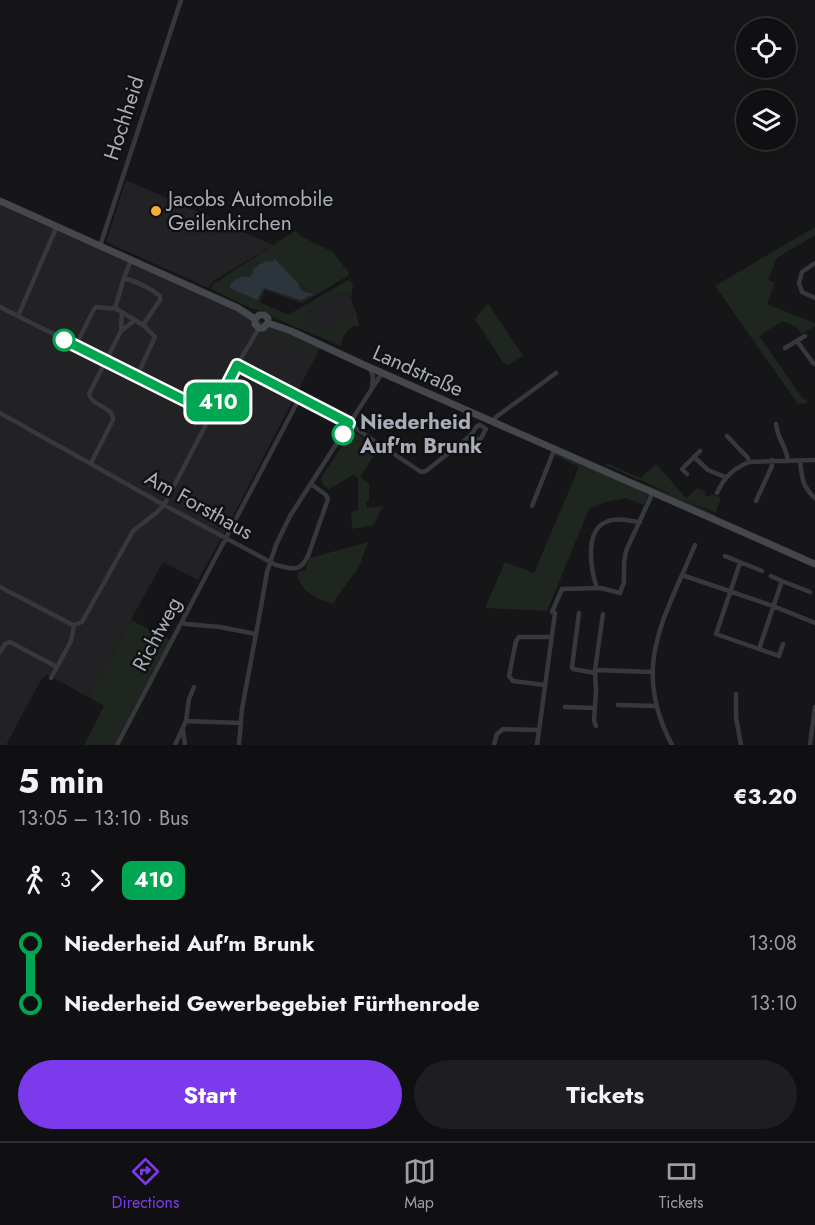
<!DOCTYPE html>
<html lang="en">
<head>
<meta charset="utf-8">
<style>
  body { margin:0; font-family:Jost,sans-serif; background:#1e1e20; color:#f1f3f6; height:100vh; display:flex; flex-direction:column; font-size:22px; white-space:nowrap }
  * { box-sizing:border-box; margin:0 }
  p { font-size:20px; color:#9c9d9f }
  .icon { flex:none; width:33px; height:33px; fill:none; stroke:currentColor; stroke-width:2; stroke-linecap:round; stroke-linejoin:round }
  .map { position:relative; height:745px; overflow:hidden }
  .side { display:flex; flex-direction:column; background:#101012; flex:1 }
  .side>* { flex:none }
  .badge { padding:0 12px; border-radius:9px; font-size:21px; line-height:39px }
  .fabs { position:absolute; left:736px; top:18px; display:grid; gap:12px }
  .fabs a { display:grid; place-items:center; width:60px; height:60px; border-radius:50%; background:#101012; box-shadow:0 3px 15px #0003,0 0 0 2px #303032; font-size:30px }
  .map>.badge { position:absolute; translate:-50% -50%; box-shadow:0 0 0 3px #fff }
  .legs { display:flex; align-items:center; gap:9px; height:66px; padding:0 18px; font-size:20px }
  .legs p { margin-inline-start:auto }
  .overview { display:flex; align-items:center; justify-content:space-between; height:102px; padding:0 18px }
  h1 { font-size:33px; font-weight:700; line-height:45px }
  .action { display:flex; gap:12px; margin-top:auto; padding:12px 18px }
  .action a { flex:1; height:69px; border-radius:36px; background:#7c3aed; color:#fff; font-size:24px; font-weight:700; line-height:69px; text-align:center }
  .action a+a { background:#1e1e20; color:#f1f3f6 }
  ul { padding:0 18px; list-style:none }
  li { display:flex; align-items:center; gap:21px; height:60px; font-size:22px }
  li i { display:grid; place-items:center; width:9px; height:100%; margin:0 8px; background:currentColor }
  li i::after { content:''; width:15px; height:15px; margin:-8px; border:4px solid; border-radius:50%; background:#101012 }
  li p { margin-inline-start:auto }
  li:first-child i { background:linear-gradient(#0000 50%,currentColor 0) }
  li:last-child i { background:linear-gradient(currentColor 50%,#0000 0) }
  .menu { display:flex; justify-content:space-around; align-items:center; height:84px; border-top:2px solid #303032; background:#101012; font-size:16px; color:#9c9d9f }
  .menu a { display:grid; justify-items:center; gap:3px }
  .menu .on { color:#7c3aed }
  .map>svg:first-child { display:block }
  .built { fill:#222225 }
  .green { fill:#1e261f }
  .water { fill:#2c353c }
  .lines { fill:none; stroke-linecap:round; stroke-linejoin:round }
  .street { stroke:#37383d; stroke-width:4.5 }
  .secondary { stroke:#45474d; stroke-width:7 }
  .line-1-casing { stroke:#fff; stroke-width:14 }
  .line-1 { stroke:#00a651; stroke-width:9 }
  .poi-dot { fill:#f2b134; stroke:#111113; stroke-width:2 }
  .stop-1-dot { fill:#fff; stroke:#00a651; stroke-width:3 }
  .labels { text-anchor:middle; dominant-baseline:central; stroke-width:5; stroke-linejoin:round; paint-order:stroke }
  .street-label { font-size:21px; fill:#a8adb8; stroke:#111113 }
  .poi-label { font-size:21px; fill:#a8adb8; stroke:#111113; text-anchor:start }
  .stop-label { font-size:21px; font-weight:bold; fill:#a8adb8; stroke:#111113; text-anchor:start }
</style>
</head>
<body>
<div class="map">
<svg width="815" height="745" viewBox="0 0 815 745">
  <rect width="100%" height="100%" fill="#161618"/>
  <path class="built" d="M126 180 273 245 212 282 209 288 106 242Z
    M0 205 320 348 222 537 198 580 163 562 88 697 48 675 42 678 6 745H0Z
    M343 292 349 295 356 311 336 323 333 330 328 332 309 325 306 322 304 317 307 312 312 310Z"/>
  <path class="green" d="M815 227V235L777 258 768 280 775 283 767 304 815 323V326L802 334 797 327 782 321 759 336 803 399 807 400V403L798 404 715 286Z
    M295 231 299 235 333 252 349 273 348 276 302 303 265 290 260 302 288 315 350 279 353 286 351 299 349 295 343 292 312 310 307 312 304 317 309 325 328 332 333 330 336 323 356 311 359 327 354 326C343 332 344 336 341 346L275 318 264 311 252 309 211 289 213 284Z
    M488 303 523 356 507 365 502 361 475 319Z
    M266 329H270L316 349 314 354 267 332 260 337 247 362 257 368 255 371 245 365V361L258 335Z
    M353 433 358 434 379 448 360 477 369 484V501L366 502 367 508 384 506 378 515 374 525 352 529 351 512 358 510V478L353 475 329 489 323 485 321 478 348 437Z
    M556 452 638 488 641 492 648 495 644 505 627 498 605 502 589 509 547 611 485 608 505 562 534 573 579 467 555 455Z
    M606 463 640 478 656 464 686 498 697 488 706 492 705 495 710 497 711 494 721 498 716 511 717 513 681 499 716 515 715 516 645 485V484L677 497 641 480V479L639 480 606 465Z
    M368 542 359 567 336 598 334 604C318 600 300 591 297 574L300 571 305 570 310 558Z
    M131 620 170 640 114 745H84L104 706 88 697Z"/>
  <path class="water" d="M275 259 298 283 299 287 302 291 314 294 301 300 264 288 257 300 230 288V284C236 279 242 275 249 277L252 275 253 269 257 267 259 264H262L265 261 272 262Z"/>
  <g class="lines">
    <path class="street" d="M100 246 181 0
      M815 263 802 272 799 283 802 292 815 298
      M124 278C137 282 149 287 160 296V300L143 325
      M0 307 212 414
      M115 308 124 278 131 260
      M18 316 57 226
      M121 331 135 320
      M797 341 813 363 815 364
      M76 345 93 311 96 307C103 307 108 309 115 308L143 325 155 337 137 376
      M785 348 805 336
      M237 365 349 424 421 472 426 471 470 436 480 440 486 429 480 425 477 426 470 436
      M369 367 373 376 372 388
      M0 413 164 505 276 565C292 568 299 574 308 556L328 499 326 495 311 484
      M493 421 496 417 556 373
      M776 424C777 438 787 448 788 461
      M727 436 748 458 749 462
      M694 457 708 470 725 477
      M800 461C802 478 802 486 815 498
      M91 463 113 420C113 405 93 408 89 394L121 331 122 312
      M687 474 682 469 700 451
      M717 493C724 477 733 469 749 462L815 460
      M756 501 772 466V460
      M532 506 555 448
      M725 556 762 571
      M740 563 716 634 759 649 782 581 771 576
      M682 575 773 606 815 623
      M782 581 810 592
      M0 587 71 624 74 625 82 622 133 531 156 513 164 505 237 365 259 328
      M597 588C591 571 584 531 606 522 616 517 629 521 640 522
      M552 612 562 589 601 588 620 593 624 582V563L626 551 653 492
      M579 613 572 667 573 669 595 673
      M182 622 186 624 220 627 256 634
      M759 649 779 656 783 644
      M0 652 5 644 10 642 57 667
      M595 670 603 614
      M51 678 71 641 74 625
      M545 685 513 681 509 676 516 641 519 637H552
      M194 687 189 699 186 721 241 723
      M736 694V717L741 745
      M618 705 656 706
      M565 707 595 708
      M596 726 594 721 596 691 595 670 652 672
      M183 730 185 745
      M117 745 299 399
      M175 745 186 721
      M239 745 242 709 261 607 267 572 276 545 290 516 382 373
      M494 745 497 734 503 729 539 730
      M537 745 555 613
      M672 745C630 666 665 618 695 545
      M810 745 815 707"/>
    <path class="secondary" d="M0 201 238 308 255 319V324L259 328H263L268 323
      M255 319 259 315H264L268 318V323L291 331 362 364 815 564"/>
  </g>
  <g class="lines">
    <g class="line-1-casing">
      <path id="line-1" d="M64 340 212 414 237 365 349 423 343 434"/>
    </g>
    <use href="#line-1" class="line-1"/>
  </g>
  <circle class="poi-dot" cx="156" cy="211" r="6"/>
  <g class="stop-1-dot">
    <circle cx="64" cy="340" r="10"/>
    <circle cx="343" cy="434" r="10"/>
  </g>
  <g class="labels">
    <g class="street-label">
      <text transform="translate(124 118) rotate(-72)">Hochheid</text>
      <text transform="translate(418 371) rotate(24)">Landstraße</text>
      <text transform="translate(199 505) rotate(29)">Am Forsthaus</text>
      <text transform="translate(157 634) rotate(-62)">Richtweg</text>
    </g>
    <g class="poi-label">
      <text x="168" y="199">Jacobs Automobile<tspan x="168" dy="24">Geilenkirchen</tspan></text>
    </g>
    <g class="stop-label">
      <text x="360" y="422">Niederheid<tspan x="360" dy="24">Auf'm Brunk</tspan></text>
    </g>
  </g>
</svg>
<div class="fabs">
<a><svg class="icon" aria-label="locate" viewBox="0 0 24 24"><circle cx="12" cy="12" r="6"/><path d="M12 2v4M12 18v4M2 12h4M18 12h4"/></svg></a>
<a><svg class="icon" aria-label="layers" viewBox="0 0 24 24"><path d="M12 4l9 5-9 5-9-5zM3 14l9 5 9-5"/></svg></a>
</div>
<b class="badge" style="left:218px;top:402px;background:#00a651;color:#fff">410</b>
</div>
<section class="side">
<div class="overview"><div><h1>5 min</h1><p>13:05 – 13:10 · Bus</p></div><b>€3.20</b></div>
<div class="legs"><svg class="icon" aria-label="walk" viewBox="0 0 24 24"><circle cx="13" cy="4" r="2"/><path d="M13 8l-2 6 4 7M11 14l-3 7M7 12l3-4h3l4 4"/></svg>3<svg class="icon" aria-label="forward" viewBox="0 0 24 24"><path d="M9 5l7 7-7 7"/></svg><b class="badge" style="background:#00a651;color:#fff">410</b></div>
<ul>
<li><i style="color:#00a651"></i><b>Niederheid Auf'm Brunk</b><p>13:08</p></li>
<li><i style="color:#00a651"></i><b>Niederheid Gewerbegebiet Fürthenrode</b><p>13:10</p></li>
</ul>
<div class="action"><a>Start</a><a>Tickets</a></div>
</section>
<nav class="menu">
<a class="on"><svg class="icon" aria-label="directions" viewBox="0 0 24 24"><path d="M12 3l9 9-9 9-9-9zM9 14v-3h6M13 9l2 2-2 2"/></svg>Directions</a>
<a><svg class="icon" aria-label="map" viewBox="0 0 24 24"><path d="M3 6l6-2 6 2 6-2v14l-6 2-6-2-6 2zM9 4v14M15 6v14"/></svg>Map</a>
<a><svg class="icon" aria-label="tickets" viewBox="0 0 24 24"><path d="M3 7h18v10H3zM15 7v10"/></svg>Tickets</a>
</nav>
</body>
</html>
